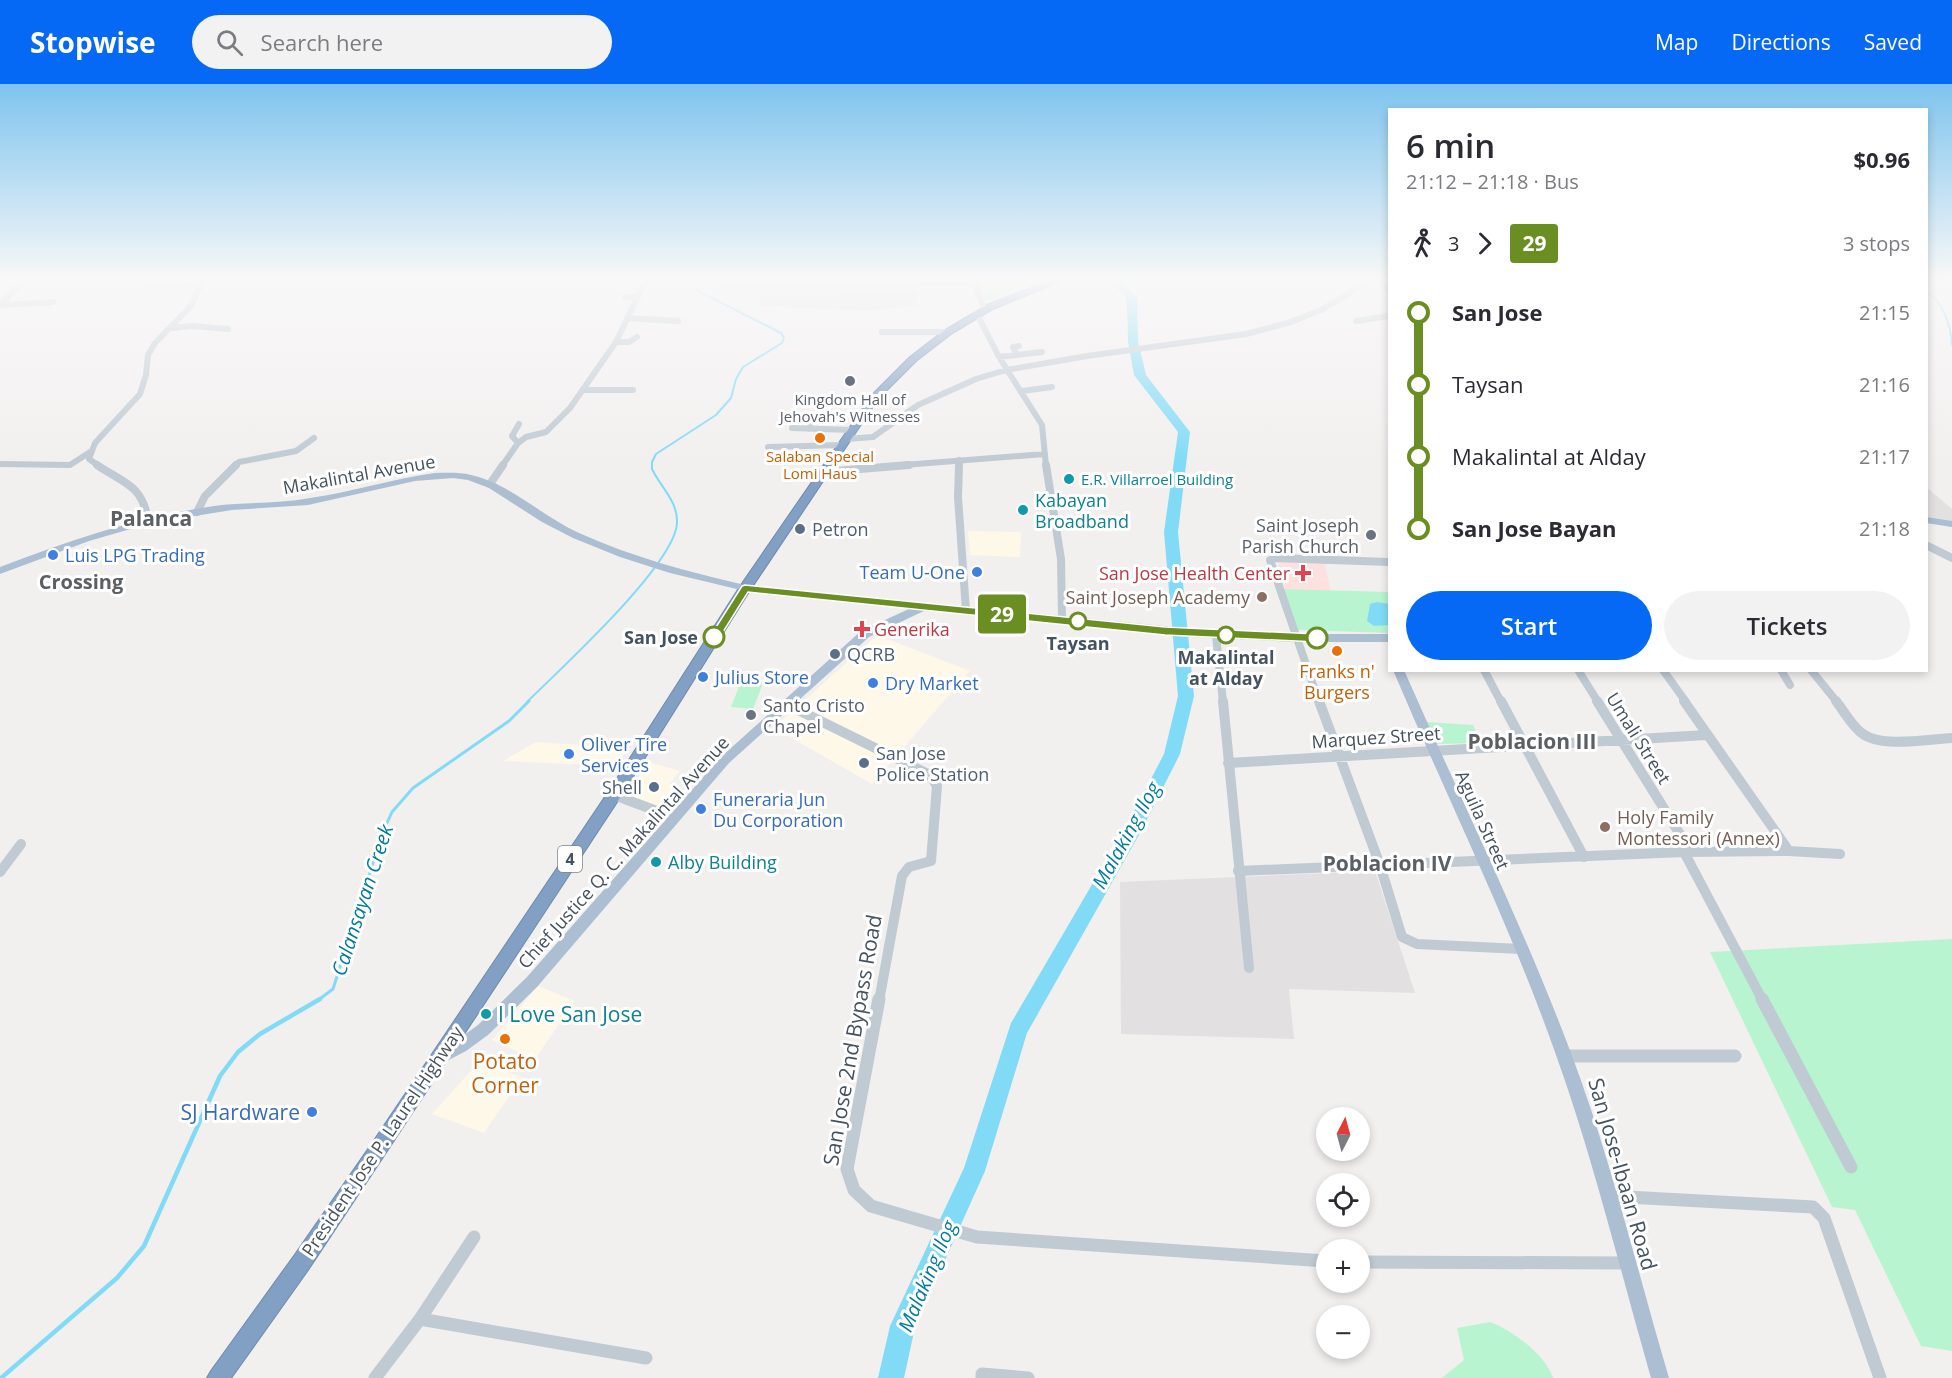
<!DOCTYPE html>
<html lang="en">
<head>
<meta charset="utf-8">
<style>
  body { margin:0; font-family:"Open Sans",sans-serif; background:#f2f2f3; color:#2b2b33; height:100vh; display:flex; flex-direction:column; font-size:22px; white-space:nowrap }
  * { box-sizing:border-box; margin:0 }
  p { font-size:20px; color:#7c7c81 }
  .icon { flex:none; width:33px; height:33px; fill:none; stroke:currentColor; stroke-width:2; stroke-linecap:round; stroke-linejoin:round }
  .map { position:relative; flex:1; overflow:hidden }
  .side { position:absolute; left:1388px; top:24px; width:540px; height:564px; display:flex; flex-direction:column; background:#fff; border-radius:0px; box-shadow:0 3px 9px #0003 }
  .side>* { flex:none }
  .badge { padding:0 12px; border-radius:4px; font-size:21px; line-height:39px }
  .needle { width:39px; rotate:6deg }
  .fabs { position:absolute; left:1316px; top:1023px; display:grid; gap:12px }
  .fabs a { display:grid; place-items:center; width:54px; height:54px; border-radius:50%; background:#fff; box-shadow:0 3px 9px #0003; font-size:30px }
  .map>.badge { position:absolute; translate:-50% -50%; box-shadow:0 0 0 3px #fff }
  .legs { display:flex; align-items:center; gap:9px; height:66px; padding:0 18px; font-size:20px }
  .legs p { margin-inline-start:auto }
  .headline { display:flex; align-items:center; justify-content:space-between; height:102px; padding:0 18px }
  h1 { font-size:33px; font-weight:600; line-height:45px }
  .primary-button { display:flex; gap:12px; margin-top:auto; padding:12px 18px }
  .primary-button a { flex:1; height:69px; border-radius:36px; background:#0569f6; color:#fff; font-size:24px; font-weight:600; line-height:69px; text-align:center }
  .primary-button a+a { background:#f2f2f3; color:#2b2b33 }
  ul { padding:0 18px; list-style:none }
  li { display:flex; align-items:center; gap:21px; height:72px; font-size:22px }
  li i { display:grid; place-items:center; width:9px; height:100%; margin:0 8px; background:currentColor }
  li i::after { content:''; width:15px; height:15px; margin:-8px; border:4px solid; border-radius:50%; background:#fff }
  li p { margin-inline-start:auto }
  li:first-child i { background:linear-gradient(#0000 50%,currentColor 0) }
  li:last-child i { background:linear-gradient(currentColor 50%,#0000 0) }
  header { display:flex; align-items:center; gap:36px; box-sizing:border-box; height:84px; padding:0 30px; background:#0569f6; color:#fff }
  header strong { font-size:28px }
  nav { display:flex; gap:33px; margin-inline-start:auto; font-size:21px }
  .search { width:420px; height:54px; background:#f2f2f3; display:flex; align-items:center; gap:15px; box-sizing:border-box; padding:0 21px; border-radius:33px; color:#7c7c81; font-size:22px }
  .map>svg:first-child { display:block }
  .commercial { fill:#fef8e8 }
  .education { fill:#e3e0e1 }
  .medical { fill:#fee1de }
  .green { fill:#b9f4d1 }
  .water { fill:#82dbf6 }
  .lines { fill:none; stroke-linecap:round; stroke-linejoin:round }
  .stream-far2 { stroke:#82dbf6; stroke-width:2 }
  .stream-far1 { stroke:#82dbf6; stroke-width:3 }
  .stream { stroke:#82dbf6; stroke-width:4.5 }
  .river { fill:#82dbf6; fill-rule:evenodd }
  .highway-casing { stroke:#6d8baf; stroke-width:2 }
  .minor-far3 { stroke:#bfcad3; stroke-width:6 }
  .minor-far2 { stroke:#bfcad3; stroke-width:8 }
  .minor-far1 { stroke:#bfcad3; stroke-width:10 }
  .minor { stroke:#bfcad3; stroke-width:13 }
  .major { fill:#acbed1; fill-rule:evenodd }
  .highway { fill:#82a0c4; fill-rule:evenodd }
  .line-1 { fill:#6b8e23; stroke:#fff; stroke-width:1.5 }
  .worship-dot { fill:#6b7280; stroke:#fff; stroke-width:2 }
  .food-dot { fill:#e8710a; stroke:#fff; stroke-width:2 }
  .culture-dot { fill:#0f9aa8; stroke:#fff; stroke-width:2 }
  .service-dot { fill:#5c6f8a; stroke:#fff; stroke-width:2 }
  .shop-dot { fill:#3f7fe0; stroke:#fff; stroke-width:2 }
  .health-dot { fill:#e0444e; stroke:#fff; stroke-width:2 }
  .education-dot { fill:#8d6e63; stroke:#fff; stroke-width:2 }
  .stop-1-dot { fill:#fff; stroke:#6b8e23; stroke-width:3 }
  .labels { text-anchor:middle; dominant-baseline:central; stroke-width:6; stroke-linejoin:round; paint-order:stroke }
  .far-worship-label { font-size:15px; fill:#5b616d; stroke:#fff }
  .far-food-label { font-size:15px; fill:#c56008; stroke:#fff }
  .far-culture-label { font-size:15px; fill:#0d838f; stroke:#fff; text-anchor:start }
  .shield { fill:#fff; stroke:#7d868f; stroke-width:1.5 }
  .shield-label { font-size:16px; font-weight:bold; fill:#45525f }
  .street-label { font-size:18px; fill:#45525f; stroke:#fff }
  .culture-label { font-size:18px; fill:#0d838f; stroke:#fff; text-anchor:start }
  .worship-label { font-size:18px; fill:#5b616d; stroke:#fff; text-anchor:end }
  .service-label { font-size:18px; fill:#4e5e75; stroke:#fff; text-anchor:start }
  .shop-label { font-size:18px; fill:#366cbe; stroke:#fff; text-anchor:start }
  .health-label { font-size:18px; fill:#be3a42; stroke:#fff; text-anchor:end }
  .education-label { font-size:18px; fill:#785e54; stroke:#fff; text-anchor:end }
  .stop-label { font-size:18px; font-weight:bold; fill:#45525f; stroke:#fff }
  .food-label { font-size:18px; fill:#c56008; stroke:#fff }
  .neighbourhood-label { font-size:20px; font-weight:bold; fill:#5b6065; stroke:#fff }
  .water-label { font-size:20px; font-style:italic; fill:#037a9f; stroke:#fff }
  .quarter-label { font-size:21px; font-weight:bold; fill:#5b6065; stroke:#fff }
  .near-culture-label { font-size:21px; fill:#0d838f; stroke:#fff; text-anchor:start }
  .near-street-label { font-size:21px; fill:#45525f; stroke:#fff }
  .near-food-label { font-size:21px; fill:#c56008; stroke:#fff }
  .near-shop-label { font-size:21px; fill:#366cbe; stroke:#fff; text-anchor:end }
</style>
</head>
<body>
<header>
<strong>Stopwise</strong>
<div class="search"><svg class="icon" aria-label="search" viewBox="0 0 24 24"><circle cx="10" cy="10" r="6"/><path d="M15 15l6 6"/></svg>Search here</div>
<nav><a>Map</a><a>Directions</a><a>Saved</a></nav>
</header>
<div class="map">
<svg width="1952" height="1294" viewBox="0 0 1952 1294">
  <rect width="100%" height="100%" fill="#f2efef"/>
  <path class="commercial" d="M968 447 1021 448 1020 473 970 471Z
    M877 551 970 587 872 700 774 644Z
    M536 658 628 664 616 682 503 677Z
    M649 678 680 687 669 700 683 706 663 731 621 719Z
    M538 902 575 917 535 975 492 956Z
    M479 978 522 993 484 1049 432 1030Z"/>
  <path class="education" d="M709 195H792V202L919 199 917 221 869 227 760 222 761 213 746 211 745 207 723 208 718 203H708Z
    M1926 403 1952 425V438L1926 434Z
    M1375 787 1415 909 1289 905 1294 955 1121 950 1120 798Z"/>
  <path class="medical" d="M1324 477 1331 507 1283 505 1278 483 1280 478Z"/>
  <path class="green" d="M978 195H1033L1035 198 986 217Z
    M1283 505 1389 508V549L1298 546Z
    M742 595 764 597 753 625 731 623Z
    M1426 638 1473 641 1482 659 1438 660 1435 657Z
    M1952 855V1267L1921 1262 1855 1126 1832 1123 1710 868Z
    M1490 1238C1512 1246 1546 1271 1553 1294H1442L1464 1276 1457 1244Z"/>
  <path class="water" d="M1377 518 1389 520V541L1374 542 1367 537 1370 520Z"/>
  <g class="lines">
    <path class="stream-far2" d="M1926 207C1943 218 1951 241 1952 261
      M527 618C560 585 677 479 677 438 678 418 660 402 652 385V378L656 370 716 331 731 314 736 295 743 283 782 259 784 254 781 249 700 208 696 203 697 195"/>
    <path class="stream-far1" d="M317 917 333 905 382 750 392 728 413 704 509 637 529 617"/>
    <path class="stream" d="M1 1294 117 1194 144 1162 220 992 238 968 260 950 320 915"/>
    <path class="river" d="M1107 195H1118L1137 213 1138 257 1146 291 1190 348 1178 448 1194 612 1180 670 1140 749 1027 949 985 1087 915 1243 904 1294H878L890 1242 964 1084 1011 939 1128 739 1164 670 1178 612 1164 448 1178 348 1134 291 1128 257 1127 214Z"/>
    <g class="highway-casing">
      <path id="highway" d="M1054 195H1066L993 225 951 250 916 277 878 315 750 506 619 715 385 1070 308 1186 231 1294H207L211 1287 294 1172 373 1058 609 707 741 501 872 311 910 273 945 246 987 221Z"/>
    </g>
    <path class="minor-far3" d="M148 195 145 202 202 199
      M973 195 985 226
      M754 203 975 198
      M625 213H638
      M0 221 23 198 77 195
      M0 221 53 218
      M977 230 999 273 1042 341 1046 382
      M627 234 678 237
      M1356 237 1389 232
      M171 244 192 242 228 245
      M882 248H948
      M616 258H629L637 253
      M1017 271 1013 263 1019 262
      M999 273 1042 268
      M583 306H633
      M1022 307 1052 303
      M792 344 851 346
      M809 345 814 332
      M846 355 873 353 918 321 976 295 1006 286 1087 272 1246 250 1291 238 1323 225 1373 195
      M518 359 512 352 519 340
      M768 363 841 361
      M0 380 70 381 90 368
      M99 382 89 375 95 359 140 310 146 291 148 271 155 259 191 222 203 195
      M235 382 239 378 296 367 314 354
      M502 382 518 359 526 353 546 348 570 324 616 258 646 195
      M891 382 1045 370
      M959 382V376"/>
    <path class="minor-far2" d="M97 381C123 399 142 400 148 436
      M959 381 958 413 966 527
      M1046 381 1061 475 1062 535
      M823 388 909 381
      M490 400 503 381
      M197 428 205 412 236 381
      M1926 461 1952 474
      M1216 551 1223 618
      M1484 586 1501 618
      M1578 586 1598 618
      M1663 586 1686 618
      M1781 586 1790 601
      M1811 586 1837 618
      M1319 618 1270 476 1274 474 1389 478"/>
    <path class="minor-far1" d="M1223 617 1249 884
      M1319 617 1380 781 1402 853 1417 860 1521 865
      M1501 617 1584 773
      M1597 617 1691 768
      M1684 617 1789 767
      M1836 617C1844 627 1852 643 1863 650 1882 664 1929 655 1952 654
      M786 620 930 691 937 702 931 777 909 783 902 792 879 917
      M1228 679 1706 651
      M614 711 673 733
      M1684 768 1763 917
      M1238 787 1684 768 1789 767 1840 770
      M0 788 21 760"/>
    <path class="minor" d="M879 915 847 1085 854 1106 871 1122 977 1153 1326 1177
      M1762 915 1851 1083
      M1564 972H1735
      M1608 1112 1813 1123 1824 1134 1880 1294
      M1359 1178 1626 1179
      M420 1235 646 1274
      M375 1294 420 1235 474 1153
      M982 1294V1290L1028 1294"/>
    <path class="major" d="M1380 195H1387L1389 209 1385 207Z
      M435 389C447 389 459 388 471 391 509 399 543 433 579 449 632 473 689 488 745 501L1194 545 1296 550H1389V558H1296L1194 553 926 526 869 553 729 679 537 903 488 951 466 967 441 980 436 978 433 973 436 968 456 957 478 941 527 893 721 673 861 547 911 524 745 507 670 489 620 473 573 454 542 438 489 404 468 396 453 394 415 397 308 421 232 426 151 439 89 457 0 490V483C70 456 139 433 214 422 246 418 278 420 310 414 352 408 392 395 435 389Z
      M1926 433 1952 437V443L1926 439Z
      M1393 586H1404C1460 714 1522 839 1571 969 1611 1075 1637 1186 1669 1294H1651C1620 1186 1594 1077 1556 971 1510 840 1447 714 1393 586Z"/>
    <use href="#highway" class="highway"/>
  </g>
  <linearGradient id="sky" x2="0" y2="1"><stop stop-color="#7fc4ee"/><stop offset="0.52" stop-color="#f9f8f8"/><stop offset="1" stop-color="#f9f8f8" stop-opacity="0"/></linearGradient>
  <rect width="1952" height="377" fill="url(#sky)"/>
  <path class="line-1" d="M745 501 1165 543 1317 550 1322 554 1317 558 1165 551 748 508 718 556H711V551L742 502Z"/>
  <g class="worship-dot">
    <circle cx="850" cy="297" r="6"/>
    <circle cx="1371" cy="451" r="6"/>
    <circle cx="751" cy="631" r="6"/>
  </g>
  <g class="food-dot">
    <circle cx="820" cy="354" r="6"/>
    <circle cx="1337" cy="567" r="6"/>
    <circle cx="505" cy="955" r="6"/>
  </g>
  <g class="culture-dot">
    <circle cx="1069" cy="395" r="6"/>
    <circle cx="1023" cy="426" r="6"/>
    <circle cx="656" cy="778" r="6"/>
    <circle cx="486" cy="930" r="6"/>
  </g>
  <g class="service-dot">
    <circle cx="800" cy="445" r="6"/>
    <circle cx="835" cy="570" r="6"/>
    <circle cx="864" cy="679" r="6"/>
    <circle cx="654" cy="703" r="6"/>
  </g>
  <g class="shop-dot">
    <circle cx="53" cy="471" r="6"/>
    <circle cx="977" cy="488" r="6"/>
    <circle cx="703" cy="593" r="6"/>
    <circle cx="873" cy="599" r="6"/>
    <circle cx="569" cy="670" r="6"/>
    <circle cx="701" cy="725" r="6"/>
    <circle cx="312" cy="1028" r="6"/>
  </g>
  <g class="health-dot">
    <path d="M1300 480h6v6h6v6h-6v6h-6v-6h-6v-6h6z"/>
    <path d="M859 536h6v6h6v6h-6v6h-6v-6h-6v-6h6z"/>
  </g>
  <g class="education-dot">
    <circle cx="1262" cy="513" r="6"/>
    <circle cx="1605" cy="743" r="6"/>
  </g>
  <g class="stop-1-dot">
    <circle cx="1078" cy="537" r="8"/>
    <circle cx="1226" cy="551" r="8"/>
    <circle cx="714" cy="553" r="10"/>
    <circle cx="1317" cy="554" r="10"/>
  </g>
  <g class="labels">
    <g class="far-worship-label">
      <text x="850" y="315">Kingdom Hall of<tspan x="850" dy="17">Jehovah's Witnesses</tspan></text>
    </g>
    <g class="far-food-label">
      <text x="820" y="372">Salaban Special<tspan x="820" dy="17">Lomi Haus</tspan></text>
    </g>
    <g class="far-culture-label">
      <text x="1081" y="395">E.R. Villarroel Building</text>
    </g>
    <rect class="shield" x="558" y="762" width="24" height="26" rx="4.5"/>
    <g class="shield-label">
      <text x="570" y="775">4</text>
    </g>
    <g class="street-label">
      <text transform="translate(359 390) rotate(-10)">Makalintal Avenue</text>
      <text transform="translate(1376 653) rotate(-4)">Marquez Street</text>
      <text transform="translate(1639 654) rotate(58)">Umali Street</text>
      <text transform="translate(1483 736) rotate(66)">Aguila Street</text>
      <text transform="translate(623 768) rotate(-48)">Chief Justice Q. C. Makalintal Avenue</text>
      <text transform="translate(382 1057) rotate(-56)">President Jose P. Laurel Highway</text>
    </g>
    <g class="culture-label">
      <text x="1035" y="416">Kabayan<tspan x="1035" dy="21">Broadband</tspan></text>
      <text x="668" y="778">Alby Building</text>
    </g>
    <g class="worship-label">
      <text x="1359" y="441">Saint Joseph<tspan x="1359" dy="21">Parish Church</tspan></text>
      <text x="763" y="621" text-anchor="start">Santo Cristo<tspan x="763" dy="21">Chapel</tspan></text>
    </g>
    <g class="service-label">
      <text x="812" y="445">Petron</text>
      <text x="847" y="570">QCRB</text>
      <text x="876" y="669">San Jose<tspan x="876" dy="21">Police Station</tspan></text>
      <text x="642" y="703" text-anchor="end">Shell</text>
    </g>
    <g class="shop-label">
      <text x="65" y="471">Luis LPG Trading</text>
      <text x="965" y="488" text-anchor="end">Team U-One</text>
      <text x="715" y="593">Julius Store</text>
      <text x="885" y="599">Dry Market</text>
      <text x="581" y="660">Oliver Tire<tspan x="581" dy="21">Services</tspan></text>
      <text x="713" y="715">Funeraria Jun<tspan x="713" dy="21">Du Corporation</tspan></text>
    </g>
    <g class="health-label">
      <text x="1290" y="489">San Jose Health Center</text>
      <text x="874" y="545" text-anchor="start">Generika</text>
    </g>
    <g class="education-label">
      <text x="1250" y="513">Saint Joseph Academy</text>
      <text x="1617" y="733" text-anchor="start">Holy Family<tspan x="1617" dy="21">Montessori (Annex)</tspan></text>
    </g>
    <g class="stop-label">
      <text x="698" y="553" text-anchor="end">San Jose</text>
      <text x="1078" y="559">Taysan</text>
      <text x="1226" y="573">Makalintal<tspan x="1226" dy="21">at Alday</tspan></text>
    </g>
    <g class="food-label">
      <text x="1337" y="587">Franks n'<tspan x="1337" dy="21">Burgers</tspan></text>
    </g>
    <g class="neighbourhood-label">
      <text x="81" y="497">Crossing</text>
    </g>
    <g class="water-label">
      <text transform="translate(1126 751) rotate(-61)">Malaking Ilog</text>
      <text transform="translate(362 816) rotate(-72)">Calansayan Creek</text>
      <text transform="translate(927 1192) rotate(-67)">Malaking Ilog</text>
    </g>
    <g class="quarter-label">
      <text x="151" y="434">Palanca</text>
      <text x="1532" y="657">Poblacion III</text>
      <text x="1387" y="779">Poblacion IV</text>
    </g>
    <g class="near-culture-label">
      <text x="498" y="930">I Love San Jose</text>
    </g>
    <g class="near-street-label">
      <text transform="translate(852 956) rotate(-80)">San Jose 2nd Bypass Road</text>
      <text transform="translate(1623 1090) rotate(74)">San Jose-Ibaan Road</text>
    </g>
    <g class="near-food-label">
      <text x="505" y="977">Potato<tspan x="505" dy="24">Corner</tspan></text>
    </g>
    <g class="near-shop-label">
      <text x="300" y="1028">SJ Hardware</text>
    </g>
  </g>
</svg>
<div class="fabs">
<a><svg class="needle" viewBox="-14 -14 28 28"><path d="M0-13l5 13h-10z" fill="#e53935"/><path d="M0 13l5-13h-10z" fill="#7c7c81"/></svg></a>
<a><svg class="icon" aria-label="locate" viewBox="0 0 24 24"><circle cx="12" cy="12" r="6"/><path d="M12 2v4M12 18v4M2 12h4M18 12h4"/></svg></a>
<a>+</a>
<a>−</a>
</div>
<b class="badge" style="left:1002px;top:530px;background:#6b8e23;color:#fff">29</b>
<section class="side">
<div class="headline"><div><h1>6 min</h1><p>21:12 – 21:18 · Bus</p></div><b>$0.96</b></div>
<div class="legs"><svg class="icon" aria-label="walk" viewBox="0 0 24 24"><circle cx="13" cy="4" r="2"/><path d="M13 8l-2 6 4 7M11 14l-3 7M7 12l3-4h3l4 4"/></svg>3<svg class="icon" aria-label="forward" viewBox="0 0 24 24"><path d="M9 5l7 7-7 7"/></svg><b class="badge" style="background:#6b8e23;color:#fff">29</b><p>3 stops</p></div>
<ul>
<li><i style="color:#6b8e23"></i><b>San Jose</b><p>21:15</p></li>
<li><i style="color:#6b8e23"></i><span>Taysan</span><p>21:16</p></li>
<li><i style="color:#6b8e23"></i><span>Makalintal at Alday</span><p>21:17</p></li>
<li><i style="color:#6b8e23"></i><b>San Jose Bayan</b><p>21:18</p></li>
</ul>
<div class="primary-button"><a>Start</a><a>Tickets</a></div>
</section>
</div>
</body>
</html>
